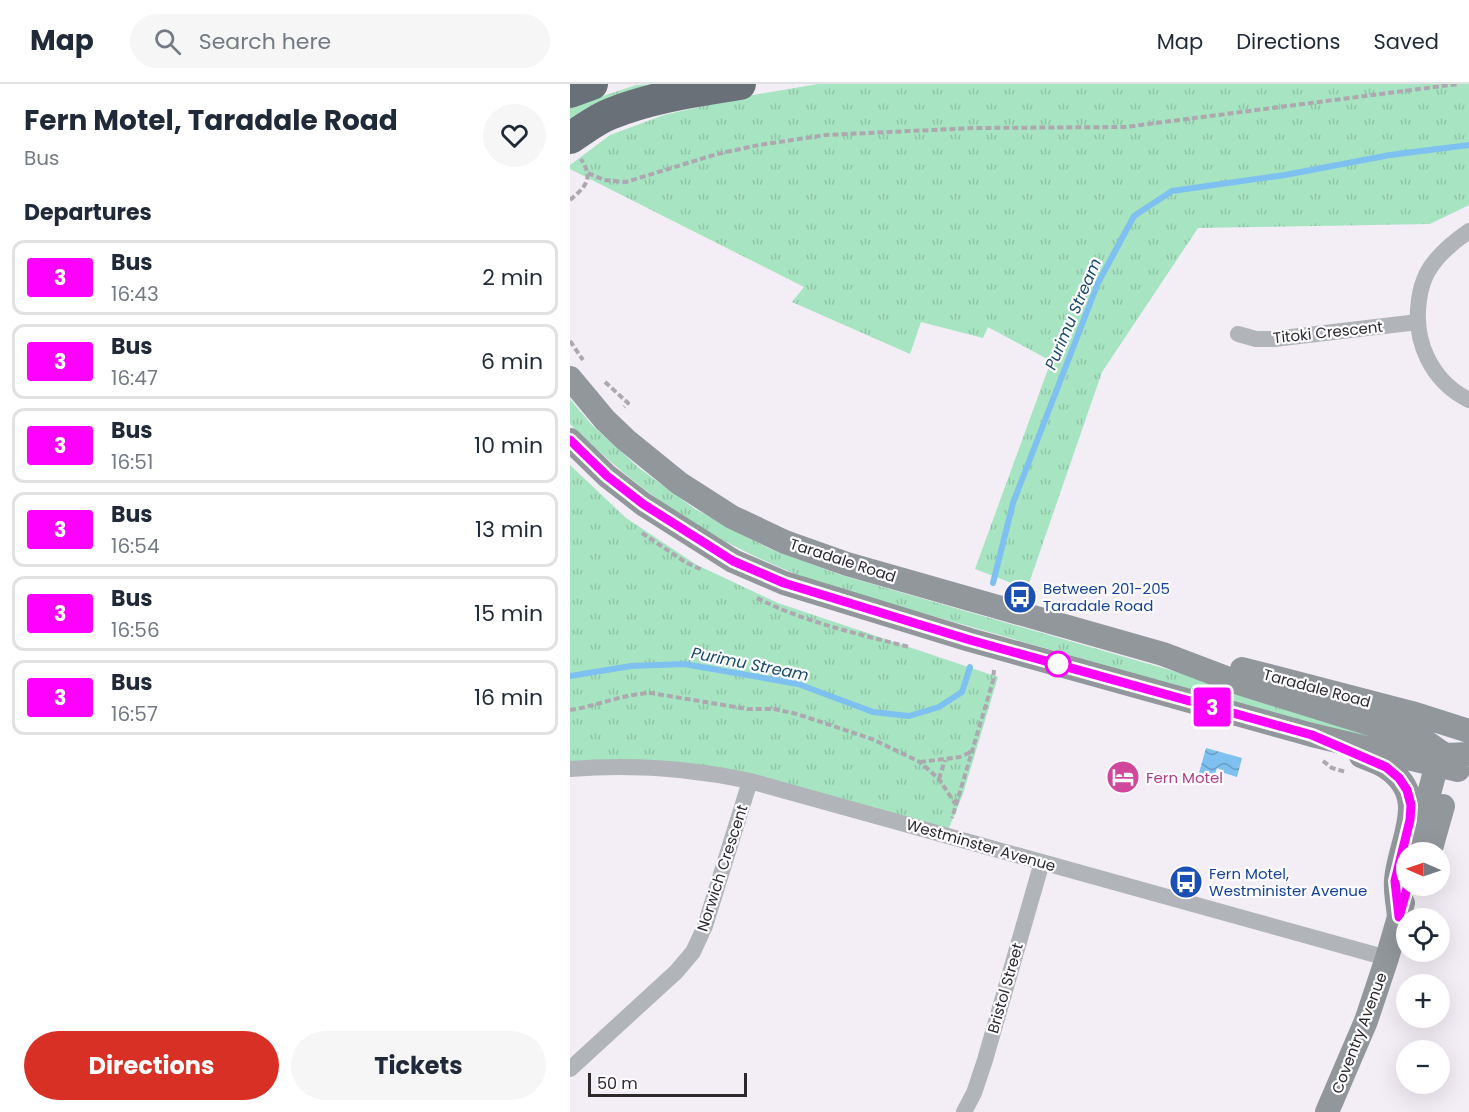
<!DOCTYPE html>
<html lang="en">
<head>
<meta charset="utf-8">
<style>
  body { margin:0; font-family:Poppins,sans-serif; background:#f6f6f7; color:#1f2937; height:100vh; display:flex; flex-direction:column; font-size:22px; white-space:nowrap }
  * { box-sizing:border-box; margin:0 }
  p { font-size:20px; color:#747a83 }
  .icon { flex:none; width:33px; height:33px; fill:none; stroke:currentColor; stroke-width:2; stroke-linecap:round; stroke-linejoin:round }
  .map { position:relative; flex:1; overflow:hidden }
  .side { display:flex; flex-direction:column; background:#fff; width:570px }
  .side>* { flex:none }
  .badge { padding:0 12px; border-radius:4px; font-size:21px; line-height:39px }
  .needle { width:39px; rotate:272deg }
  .controls { position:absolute; left:826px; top:758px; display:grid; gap:12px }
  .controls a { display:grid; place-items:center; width:54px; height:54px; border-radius:50%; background:#fff; box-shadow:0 6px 24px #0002; font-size:30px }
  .scale { position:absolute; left:18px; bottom:15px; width:159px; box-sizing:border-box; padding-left:6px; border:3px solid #2c292d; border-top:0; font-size:16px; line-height:21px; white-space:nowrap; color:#2c292d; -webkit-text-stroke:4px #fdfcfe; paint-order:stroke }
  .map>.badge { position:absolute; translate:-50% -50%; box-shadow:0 0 0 3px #fff }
  h2 { padding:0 24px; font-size:22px; line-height:54px }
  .round { display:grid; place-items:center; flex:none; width:63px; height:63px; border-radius:32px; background:#f6f6f7 }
  .summary { display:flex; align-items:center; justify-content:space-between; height:102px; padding:0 24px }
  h1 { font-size:28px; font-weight:700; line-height:45px }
  .primary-button { display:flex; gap:12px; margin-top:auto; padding:12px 24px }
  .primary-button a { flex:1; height:69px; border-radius:36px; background:#d93025; color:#fff; font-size:24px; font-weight:700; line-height:69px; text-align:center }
  .primary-button a+a { background:#f6f6f7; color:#1f2937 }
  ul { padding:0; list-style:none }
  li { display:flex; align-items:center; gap:18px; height:75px; margin:0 12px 9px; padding:0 12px; border:3px solid #e0e1e3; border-radius:12px }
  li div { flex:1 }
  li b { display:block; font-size:22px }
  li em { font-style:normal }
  li .badge { min-width:66px; font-weight:700; text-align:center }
  header { display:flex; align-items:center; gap:36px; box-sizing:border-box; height:84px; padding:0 30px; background:#fff; border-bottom:2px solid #e0e1e3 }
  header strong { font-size:28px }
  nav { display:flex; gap:33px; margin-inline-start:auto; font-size:21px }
  .search { width:420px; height:54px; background:#f6f6f7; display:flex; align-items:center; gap:15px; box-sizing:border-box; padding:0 21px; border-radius:33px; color:#747a83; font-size:22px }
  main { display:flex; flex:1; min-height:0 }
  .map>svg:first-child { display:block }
  .grass { fill:url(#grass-tufts) }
  .water { fill:url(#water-waves) }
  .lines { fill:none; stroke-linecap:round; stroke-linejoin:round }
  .stream { stroke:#7ec1f0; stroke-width:6 }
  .path { stroke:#ada8af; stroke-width:4; stroke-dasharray:6 3; stroke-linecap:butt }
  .street { stroke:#b1b4b8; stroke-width:16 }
  .secondary { stroke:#92979c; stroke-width:24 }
  .highway { stroke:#6a7077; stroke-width:32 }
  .line-casing { stroke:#fff; stroke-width:14 }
  .line { stroke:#f0f; stroke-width:9 }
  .stop-dot { fill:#fff; stroke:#f0f; stroke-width:3 }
  .labels { text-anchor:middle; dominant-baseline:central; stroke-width:4.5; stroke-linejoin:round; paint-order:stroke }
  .street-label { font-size:15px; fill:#2c292d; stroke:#fdfcfe }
  .transit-label { font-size:15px; fill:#164399; stroke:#fdfcfe; text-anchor:start }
  .hotel-label { font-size:15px; fill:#b23c85; stroke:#fdfcfe; text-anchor:start }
  .water-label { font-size:16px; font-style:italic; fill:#174a6a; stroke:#fdfcfe }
</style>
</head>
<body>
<header>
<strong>Map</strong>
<div class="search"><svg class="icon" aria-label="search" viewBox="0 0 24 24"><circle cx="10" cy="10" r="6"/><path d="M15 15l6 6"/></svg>Search here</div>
<nav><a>Map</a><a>Directions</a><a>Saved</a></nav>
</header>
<main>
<section class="side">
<div class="summary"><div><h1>Fern Motel, Taradale Road</h1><p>Bus</p></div><a class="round"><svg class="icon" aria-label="heart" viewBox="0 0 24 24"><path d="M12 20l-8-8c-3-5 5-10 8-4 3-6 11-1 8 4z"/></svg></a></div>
<h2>Departures</h2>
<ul>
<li><span class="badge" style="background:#f0f;color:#fff">3</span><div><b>Bus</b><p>16:43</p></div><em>2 min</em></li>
<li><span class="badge" style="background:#f0f;color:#fff">3</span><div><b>Bus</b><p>16:47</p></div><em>6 min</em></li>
<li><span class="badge" style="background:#f0f;color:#fff">3</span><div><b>Bus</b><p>16:51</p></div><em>10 min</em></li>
<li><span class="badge" style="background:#f0f;color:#fff">3</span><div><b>Bus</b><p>16:54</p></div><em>13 min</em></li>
<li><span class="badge" style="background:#f0f;color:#fff">3</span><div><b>Bus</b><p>16:56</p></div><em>15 min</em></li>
<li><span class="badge" style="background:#f0f;color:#fff">3</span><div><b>Bus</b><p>16:57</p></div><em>16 min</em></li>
</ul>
<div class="primary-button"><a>Directions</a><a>Tickets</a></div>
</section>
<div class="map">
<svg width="899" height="1028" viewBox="0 0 899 1028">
  <defs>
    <pattern id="grass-tufts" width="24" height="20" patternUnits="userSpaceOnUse" patternTransform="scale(1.5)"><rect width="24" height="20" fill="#a7e4c2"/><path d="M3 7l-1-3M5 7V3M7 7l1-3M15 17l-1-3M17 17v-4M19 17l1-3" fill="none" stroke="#90c4a7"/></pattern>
    <pattern id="water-waves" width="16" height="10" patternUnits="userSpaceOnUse" patternTransform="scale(1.5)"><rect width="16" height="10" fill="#7ec1f0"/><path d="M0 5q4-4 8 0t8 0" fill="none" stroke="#679dc3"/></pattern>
  </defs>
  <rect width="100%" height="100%" fill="#f3edf6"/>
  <path class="grass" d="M89 0 0 43V23L66 1Z
    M248 0H899V121L860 140 628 144 532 288 457 505 405 485 481 277 418 243 413 254 351 238 340 270 222 218 234 203 0 85V81L40 51 94 31 177 12Z
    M0 315 21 340 69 384 125 425 198 464 271 491 648 600 837 663 835 667 258 502C177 474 104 434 40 377 27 365 12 354 0 340Z
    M0 381 56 434 127 481 208 519 428 593 393 710 376 751 209 700 0 677Z"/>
  <path class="water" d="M636 664 672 674 667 693 651 688V686L647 684 645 690 640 692 629 689Z"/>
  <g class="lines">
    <path class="stream" d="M423 499 443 419 528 199 564 132 602 107 715 91 820 71 899 61
      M0 592 61 582 114 580 228 600 303 628 339 632 369 623 392 608 400 583"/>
    <path class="path" d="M18 89 34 96 56 98 147 70 189 61 256 51 404 44 555 43 888 0
      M0 116C16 102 24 95 11 75
      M0 257 13 276
      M35 298 58 319 54 323
      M72 449 115 478 132 486
      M187 514C234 538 288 550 339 563
      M0 626C27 622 53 610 81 609L177 625H204L227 630 302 655 350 678 369 695 386 721 382 734
      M753 677 762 684 776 688
      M350 678 390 673 403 667
      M369 695 375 676
      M386 721 423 597 424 586"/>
    <path class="street" d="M899 147C883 158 866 172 857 189 853 197 850 208 849 216 843 257 861 297 899 316
      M668 250 686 255H704L848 238
      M0 685C61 680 120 684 180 697L817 874
      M0 985 106 888 123 868 135 842 180 697
      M394 1028 404 1009 415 976 472 778"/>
    <path class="secondary" d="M0 294 35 336 56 356 109 399 162 433 215 458 277 480 593 570 672 600 855 657 875 671 883 685
      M0 356 37 392 73 420 163 477 214 499 400 556 742 651 888 686
      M672 585 842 629 899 647
      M791 672C800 676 810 679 817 684 861 714 829 756 826 796 825 808 828 821 829 833
      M849 747 867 680 875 671 899 670
      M860 768 873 722
      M757 1028 796 937 817 874 833 819"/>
    <path class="highway" d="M0 8 22 0
      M0 54C13 46 25 36 40 30 82 13 126 7 170 0"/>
  </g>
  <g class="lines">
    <g class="line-casing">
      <path id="line" d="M0 356 37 392 73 420 163 477 214 499 400 556 742 651 816 683 829 694 837 706 841 721 840 736 825 797 829 833 838 801"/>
    </g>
    <use href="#line" class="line"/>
  </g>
  <defs>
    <g id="bus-disc" transform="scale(1.725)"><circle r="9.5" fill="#1a4fb4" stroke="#fdfcfe"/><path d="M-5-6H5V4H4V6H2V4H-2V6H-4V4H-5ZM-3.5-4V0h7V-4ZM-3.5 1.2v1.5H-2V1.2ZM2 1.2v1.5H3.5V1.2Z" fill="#fff"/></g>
    <g id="hotel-disc" transform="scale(1.725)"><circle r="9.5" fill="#d1479c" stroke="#fdfcfe"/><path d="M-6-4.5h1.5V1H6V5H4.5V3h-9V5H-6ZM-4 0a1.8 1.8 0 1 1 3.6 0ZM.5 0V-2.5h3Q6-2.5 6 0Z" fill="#fff"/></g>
  </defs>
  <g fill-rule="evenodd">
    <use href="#bus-disc" x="450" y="513"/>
    <use href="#hotel-disc" x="553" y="693"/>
    <use href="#bus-disc" x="616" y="798"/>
  </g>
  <circle class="stop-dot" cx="488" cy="580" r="12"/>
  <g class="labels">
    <g class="street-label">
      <text transform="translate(758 248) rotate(-6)">Titoki Crescent</text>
      <text transform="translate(273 476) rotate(18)">Taradale Road</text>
      <text transform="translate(747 604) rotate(15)">Taradale Road</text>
      <text transform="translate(411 761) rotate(16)">Westminster Avenue</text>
      <text transform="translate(152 784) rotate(-72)">Norwich Crescent</text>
      <text transform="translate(435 904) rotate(-74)">Bristol Street</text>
      <text transform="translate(789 949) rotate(-69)">Coventry Avenue</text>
    </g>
    <g class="transit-label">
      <text x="473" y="504">Between 201-205<tspan x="473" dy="17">Taradale Road</tspan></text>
      <text x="639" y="789">Fern Motel,<tspan x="639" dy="17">Westminister Avenue</tspan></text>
    </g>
    <g class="hotel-label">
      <text x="576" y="693">Fern Motel</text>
    </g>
    <g class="water-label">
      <text transform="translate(503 230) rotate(-67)">Purimu Stream</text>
      <text transform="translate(180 580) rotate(11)">Purimu Stream</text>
    </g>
  </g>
</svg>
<div class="controls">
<a><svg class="needle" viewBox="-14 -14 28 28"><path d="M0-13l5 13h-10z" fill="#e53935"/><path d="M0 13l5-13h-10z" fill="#747a83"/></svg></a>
<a><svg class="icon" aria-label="locate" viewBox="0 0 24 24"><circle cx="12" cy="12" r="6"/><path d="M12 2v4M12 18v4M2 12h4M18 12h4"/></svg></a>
<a>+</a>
<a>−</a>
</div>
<div class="scale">50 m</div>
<b class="badge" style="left:642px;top:623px;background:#f0f;color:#fff">3</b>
</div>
</main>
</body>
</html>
